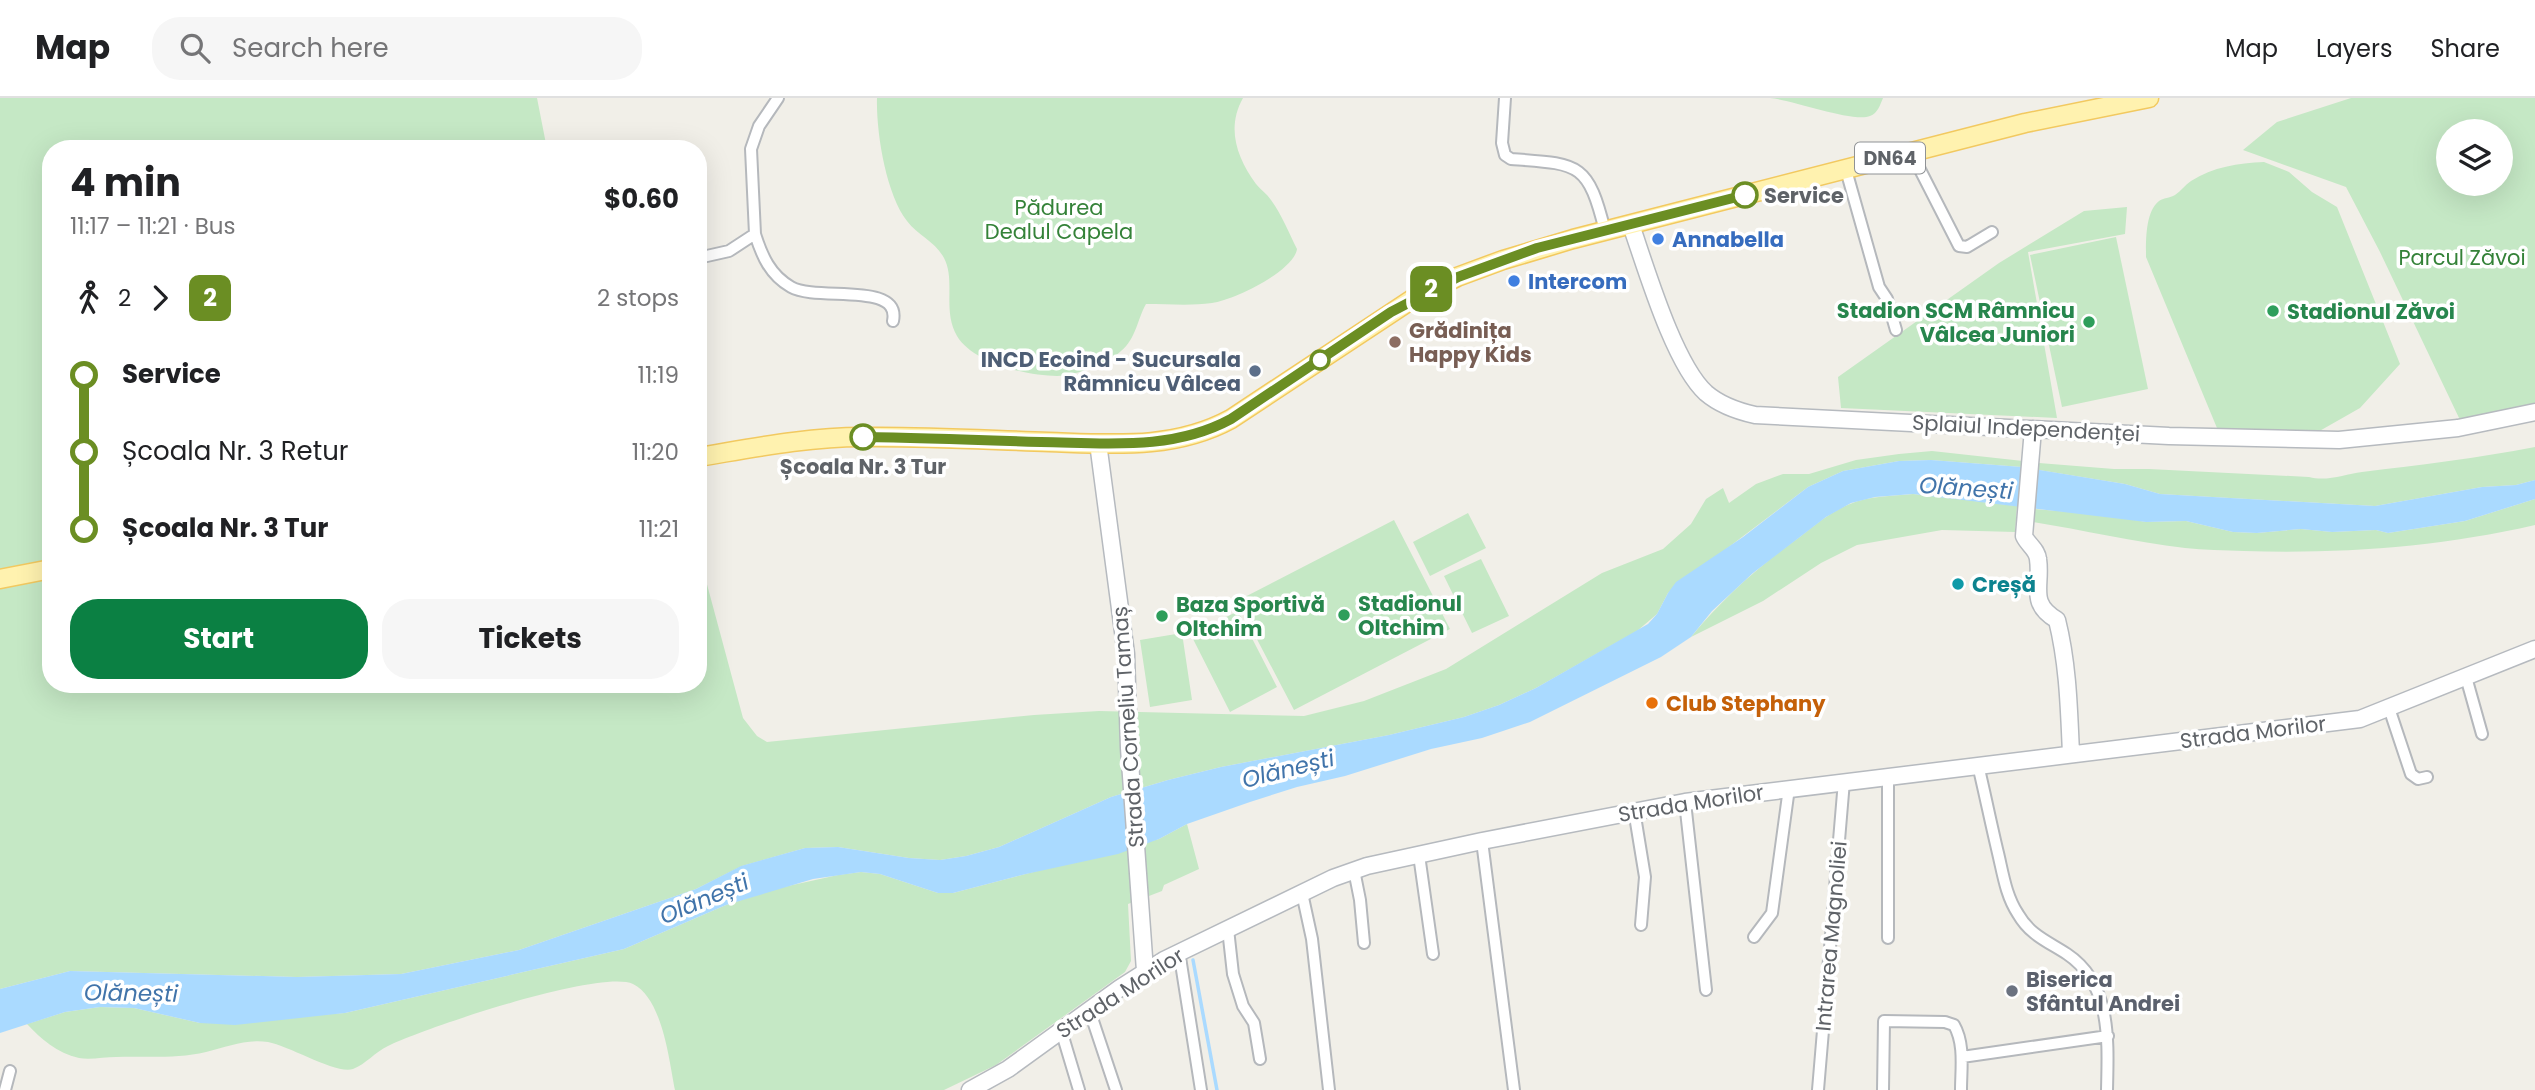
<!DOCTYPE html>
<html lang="en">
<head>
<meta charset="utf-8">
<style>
  body { margin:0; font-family:Poppins,sans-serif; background:#f6f6f6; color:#202124; height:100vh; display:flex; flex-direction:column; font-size:26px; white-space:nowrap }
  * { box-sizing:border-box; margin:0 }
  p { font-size:23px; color:#757577 }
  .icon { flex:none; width:38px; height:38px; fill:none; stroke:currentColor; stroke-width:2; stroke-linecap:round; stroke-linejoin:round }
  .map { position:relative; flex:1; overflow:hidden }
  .panel { position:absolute; left:42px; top:42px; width:665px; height:553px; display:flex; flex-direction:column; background:#fff; border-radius:28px; box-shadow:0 7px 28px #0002 }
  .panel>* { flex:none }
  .badge { padding:0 14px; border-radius:10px; font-size:24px; line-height:46px }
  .buttons { position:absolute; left:2436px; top:21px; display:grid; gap:14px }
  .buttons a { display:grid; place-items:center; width:77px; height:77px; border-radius:50%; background:#fff; box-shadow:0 7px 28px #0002; font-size:35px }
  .map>.badge { position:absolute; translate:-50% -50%; box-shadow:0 0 0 4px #fff }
  .legs { display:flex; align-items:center; gap:10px; height:77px; padding:0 28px; font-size:23px }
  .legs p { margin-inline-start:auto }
  .overview { display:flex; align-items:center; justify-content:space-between; height:119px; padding:0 28px }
  h1 { font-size:38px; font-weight:700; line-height:52px }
  .button { display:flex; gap:14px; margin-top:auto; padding:14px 28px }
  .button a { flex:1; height:80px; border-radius:28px; background:#0b8043; color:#fff; font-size:28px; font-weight:700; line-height:80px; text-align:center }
  .button a+a { background:#f6f6f6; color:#202124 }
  ul { padding:0 28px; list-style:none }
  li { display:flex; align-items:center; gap:24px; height:77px; font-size:26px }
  li i { display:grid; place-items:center; width:10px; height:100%; margin:0 9px; background:currentColor }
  li i::after { content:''; width:18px; height:18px; margin:-9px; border:5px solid; border-radius:50%; background:#fff }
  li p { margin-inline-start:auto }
  li:first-child i { background:linear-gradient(#0000 50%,currentColor 0) }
  li:last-child i { background:linear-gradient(currentColor 50%,#0000 0) }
  header { display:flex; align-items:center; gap:42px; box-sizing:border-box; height:98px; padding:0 35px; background:#fff; border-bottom:2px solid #e0e0e0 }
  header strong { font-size:33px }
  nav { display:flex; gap:38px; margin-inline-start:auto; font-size:24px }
  .search { width:490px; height:63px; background:#f6f6f6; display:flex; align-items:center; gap:18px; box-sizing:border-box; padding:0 24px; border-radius:28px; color:#757577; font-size:26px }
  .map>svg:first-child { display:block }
  .green { fill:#c5e8c5; fill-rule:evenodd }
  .water { fill:#aadaff }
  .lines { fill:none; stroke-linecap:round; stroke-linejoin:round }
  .stream { stroke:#aadaff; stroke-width:3.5 }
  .street-casing { stroke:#b5b8bc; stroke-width:14 }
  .secondary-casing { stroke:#b6babf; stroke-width:19 }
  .primary-casing { stroke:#f2c960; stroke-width:21 }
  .street { stroke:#fff; stroke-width:10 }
  .secondary { stroke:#fff; stroke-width:16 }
  .primary { stroke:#fff2af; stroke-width:18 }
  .line-1-casing { stroke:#fff; stroke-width:16 }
  .line-1 { stroke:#6b8e23; stroke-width:10 }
  .stop-1-dot { fill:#fff; stroke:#6b8e23; stroke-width:3.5 }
  .shop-dot { fill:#3f7fe0; stroke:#fff; stroke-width:2.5 }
  .leisure-dot { fill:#2e9e5b; stroke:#fff; stroke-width:2.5 }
  .education-dot { fill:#8d6e63; stroke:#fff; stroke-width:2.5 }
  .service-dot { fill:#5c6f8a; stroke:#fff; stroke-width:2.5 }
  .culture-dot { fill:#0f9aa8; stroke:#fff; stroke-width:2.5 }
  .food-dot { fill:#e8710a; stroke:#fff; stroke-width:2.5 }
  .worship-dot { fill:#6b7280; stroke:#fff; stroke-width:2.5 }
  .labels { text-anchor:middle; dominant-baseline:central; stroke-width:7; stroke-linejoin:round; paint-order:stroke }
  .shield { fill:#fff; stroke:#8f9295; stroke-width:2 }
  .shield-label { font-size:19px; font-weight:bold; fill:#5f6368 }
  .stop-label { font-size:21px; font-weight:bold; fill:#5f6368; stroke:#fff; text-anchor:start }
  .park-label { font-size:21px; fill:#348238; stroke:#fff }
  .shop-label { font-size:21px; font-weight:bold; fill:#366cbe; stroke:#fff; text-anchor:start }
  .leisure-label { font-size:21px; font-weight:bold; fill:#27864d; stroke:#fff; text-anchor:start }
  .education-label { font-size:21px; font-weight:bold; fill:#785e54; stroke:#fff; text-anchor:start }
  .service-label { font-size:21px; font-weight:bold; fill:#4e5e75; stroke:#fff; text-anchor:end }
  .street-label { font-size:21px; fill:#5f6368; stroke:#fff }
  .culture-label { font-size:21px; font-weight:bold; fill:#0d838f; stroke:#fff; text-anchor:start }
  .food-label { font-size:21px; font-weight:bold; fill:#c56008; stroke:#fff; text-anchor:start }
  .worship-label { font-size:21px; font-weight:bold; fill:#5b616d; stroke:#fff; text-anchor:start }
  .water-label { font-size:23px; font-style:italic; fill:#4174aa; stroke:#fff }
</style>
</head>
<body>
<header>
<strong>Map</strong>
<div class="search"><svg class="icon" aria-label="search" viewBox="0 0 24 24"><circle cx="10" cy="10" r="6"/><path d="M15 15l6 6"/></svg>Search here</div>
<nav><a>Map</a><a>Layers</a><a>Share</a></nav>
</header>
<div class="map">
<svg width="2535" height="992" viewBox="0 0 2535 992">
  <rect width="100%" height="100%" fill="#f1efe8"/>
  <path class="green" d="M0 0H537L547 51H51V586H698V453L743 620 757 638 767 644 1034 617 1099 613 1304 618 1364 603 1446 571 1602 475 1663 451 1691 426 1706 401 1723 390 1729 405 1756 386 1783 376H1809L1856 362 1899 356 1932 353 2023 363 2022 369 1931 362 1899 363 1843 373 1808 389 1668 495 1657 516 1637 533 1536 590 1499 607 1464 619 1389 637 1221 669 1168 682 1111 699 999 749 966 758 940 762 909 760 838 749 805 750 742 768 696 791 519 852 401 876 297 879 70 873 0 891Z
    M877 0H1243C1226 30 1237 60 1256 86 1261 92 1267 96 1271 102 1282 117 1289 135 1297 151 1294 173 1234 202 1212 205 1191 208 1168 206 1146 206 1137 222 1136 241 1121 253 1107 266 1077 277 1057 278 1027 278 973 265 957 238 942 212 956 183 944 160 935 143 918 138 907 123 886 96 876 34 877 0Z
    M1770 0H1883C1880 7 1878 15 1870 18 1854 25 1793 2 1770 0Z
    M2351 0H2535V306L2460 322 2380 154 2346 89 2243 52 2277 24ZM2448 33H2501V86H2448Z
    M2264 64 2289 74 2312 94 2337 109 2400 266 2360 310 2316 335H2270L2217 330 2146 159C2146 144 2145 114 2159 103 2163 100 2170 100 2175 97 2181 93 2185 87 2191 83 2213 69 2238 65 2264 64Z
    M2127 109 2125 136 2028 154 2057 320 1841 310 1838 279 1999 165 2084 113Z
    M2116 139 2148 291 2062 309 2030 157Z
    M2535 349V382L2516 387 2482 389 2375 408 2160 396 2125 386 2039 372V365L2114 371H2149L2309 379C2327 384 2345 376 2362 374 2420 367 2478 360 2535 349Z
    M1913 396 2017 408 2015 434 1942 432 1857 447 1821 465 1763 503 1691 539C1723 500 1760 467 1801 438 1816 426 1832 413 1850 406 1869 398 1893 398 1913 396Z
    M2535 401V427C2440 449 2341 456 2244 453 2224 452 2204 452 2185 450 2134 444 2083 432 2033 424L2034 411 2106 417 2146 424 2186 423 2233 434 2257 435 2301 431 2332 434 2376 432 2388 435 2465 423Z
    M1468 415 1486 450 1430 478 1413 444Z
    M1394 422 1450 531 1294 612 1237 503Z
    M1481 461 1509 518 1472 535 1444 478Z
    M1238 513 1277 589 1230 614 1191 537Z
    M1182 535 1192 602 1150 609 1140 542Z
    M1187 726 1199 771 1164 787 1162 793 1128 806 1131 863 1125 874 996 967 944 992H675C669 963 663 901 633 886 600 871 424 930 388 948 375 954 366 966 353 971 337 977 290 948 268 944 245 941 228 949 206 954 177 961 146 958 116 959 105 959 90 962 79 960 57 955 41 941 27 926L65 914 100 909 134 910 200 925 345 915 624 851 726 807 779 790 838 777 861 774 880 776 938 795H953L1159 741Z"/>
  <path class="water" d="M1931 362 2022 369 2125 386 2160 396 2375 408 2482 389 2516 387 2535 382V401L2465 423 2388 435 2376 432 2332 434 2301 431 2257 435 2233 434 2186 423 2146 424 1913 396 1875 399 1851 405 1826 419 1753 475 1712 513 1691 539 1661 559 1530 624 1482 640 1431 651 1345 678 1297 689 1250 704 1187 726 1159 741 1118 756 1026 776 953 795H938L880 776 861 774 813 781 726 807 624 851 345 915 235 927 200 925 134 910 100 909 65 914 0 935V891L70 873 297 879 401 876 519 852 696 791 741 768 805 750 838 749 909 760 940 762 966 758 999 749 1111 699 1168 682 1221 669 1389 637 1464 619 1499 607 1536 590 1648 526 1657 516 1668 495 1676 484 1743 439 1808 389 1843 373 1899 363Z"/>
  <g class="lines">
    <path class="stream" d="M1193 862 1217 992"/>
    <g class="street-casing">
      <path id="street" d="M1505 0 1502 45 1505 57 1511 61C1579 66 1588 64 1605 133
        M1911 54 1959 148 1967 149 1992 134
        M1846 72 1879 189 1887 201 1896 232
        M755 136C762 158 770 177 791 189 817 204 901 183 893 223
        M698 160 729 153 755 136 751 51 759 28 778 0
        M2466 579 2482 636
        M2389 610 2411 676 2418 681 2427 679
        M1978 667C1985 696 1991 726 1998 755 2003 776 2006 798 2018 816 2030 837 2047 843 2067 856 2112 886 2108 944 2107 992
        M1685 704 1706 892
        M1634 712 1645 779 1641 827
        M1482 743 1514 992
        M1419 757 1433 856
        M1354 772 1360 802 1364 845
        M1302 795 1312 841 1329 992
        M1228 831 1233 876 1243 908 1254 925 1260 961
        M1754 839 1772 815 1789 690
        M1888 840V678
        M1179 853 1201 992
        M1089 911 1116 992
        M1061 932 1079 992
        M1962 959 2108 938
        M5 992 10 973
        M1818 992 1844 683
        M1883 992 1884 923 1945 924 1954 927C1965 946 1961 971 1961 992"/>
    </g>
    <g class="secondary-casing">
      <path id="secondary" d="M1631 127C1646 170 1674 266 1706 295 1720 307 1737 313 1755 317L2169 338 2339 342 2458 330 2535 314
        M2033 331 2024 438C2028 447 2037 451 2038 461 2042 488 2028 505 2057 522 2068 566 2069 611 2071 656
        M1098 345 1126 556 1129 650 1145 873
        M970 992 1008 971 1120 890 1164 862 1333 780 1367 768 1482 743 1685 704 2360 621 2535 551"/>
    </g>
    <g class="primary-casing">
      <path id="primary" d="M698 359C753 350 807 339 862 339 924 338 987 342 1049 344 1112 346 1174 352 1231 321L1411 202 1457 179 1503 162 1573 141 2025 25 2149 0
        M0 481 51 471"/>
    </g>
    <use href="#street" class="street"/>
    <use href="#secondary" class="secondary"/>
    <use href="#primary" class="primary"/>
  </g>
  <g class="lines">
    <g class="line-1-casing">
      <path id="line-1" d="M863 339C922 340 982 342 1041 344 1106 345 1172 353 1231 321L1391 214 1458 179 1537 150 1745 97"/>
    </g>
    <use href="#line-1" class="line-1"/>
  </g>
  <g class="stop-1-dot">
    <circle cx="1745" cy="97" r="12"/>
    <circle cx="1320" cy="262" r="9"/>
    <circle cx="863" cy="339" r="12"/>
  </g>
  <g class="shop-dot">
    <circle cx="1658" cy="141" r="7"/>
    <circle cx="1514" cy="183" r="7"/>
  </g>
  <g class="leisure-dot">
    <circle cx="2273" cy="213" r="7"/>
    <circle cx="2089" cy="224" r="7"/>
    <circle cx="1344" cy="517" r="7"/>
    <circle cx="1162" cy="518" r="7"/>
  </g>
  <circle class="education-dot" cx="1395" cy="244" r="7"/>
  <circle class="service-dot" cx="1255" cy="273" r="7"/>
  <circle class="culture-dot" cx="1958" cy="486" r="7"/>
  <circle class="food-dot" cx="1652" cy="605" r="7"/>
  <circle class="worship-dot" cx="2012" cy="893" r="7"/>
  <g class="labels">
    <rect class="shield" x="1855" y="44.5" width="70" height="31" rx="5"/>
    <g class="shield-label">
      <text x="1890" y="60">DN64</text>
    </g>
    <g class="stop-label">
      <text x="1764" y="97">Service</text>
      <text x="863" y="368" text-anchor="middle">Școala Nr. 3 Tur</text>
    </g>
    <g class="park-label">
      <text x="1059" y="109">Pădurea<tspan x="1059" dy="24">Dealul Capela</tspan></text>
      <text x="2462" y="159">Parcul Zăvoi</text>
    </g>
    <g class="shop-label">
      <text x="1672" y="141">Annabella</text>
      <text x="1528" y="183">Intercom</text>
    </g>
    <g class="leisure-label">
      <text x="2075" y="212" text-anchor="end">Stadion SCM Râmnicu<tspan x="2075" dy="24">Vâlcea Juniori</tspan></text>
      <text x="2287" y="213">Stadionul Zăvoi</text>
      <text x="1358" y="505">Stadionul<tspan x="1358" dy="24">Oltchim</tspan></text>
      <text x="1176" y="506">Baza Sportivă<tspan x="1176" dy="24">Oltchim</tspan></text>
    </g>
    <g class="education-label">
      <text x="1409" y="232">Grădinița<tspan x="1409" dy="24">Happy Kids</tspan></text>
    </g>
    <g class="service-label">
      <text x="1241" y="261">INCD Ecoind - Sucursala<tspan x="1241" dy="24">Râmnicu Vâlcea</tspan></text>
    </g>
    <g class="street-label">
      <text transform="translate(2026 330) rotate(3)">Splaiul Independenței</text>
      <text transform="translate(1128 629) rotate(-94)">Strada Corneliu Tamaș</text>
      <text transform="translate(2253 634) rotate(-7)">Strada Morilor</text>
      <text transform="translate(1691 705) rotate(-9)">Strada Morilor</text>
      <text transform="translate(1831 838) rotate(-85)">Intrarea Magnoliei</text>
      <text transform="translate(1120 895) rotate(-33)">Strada Morilor</text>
    </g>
    <g class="culture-label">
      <text x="1972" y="486">Creșă</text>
    </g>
    <g class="food-label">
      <text x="1666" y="605">Club Stephany</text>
    </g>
    <g class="worship-label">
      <text x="2026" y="881">Biserica<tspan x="2026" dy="24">Sfântul Andrei</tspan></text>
    </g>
    <g class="water-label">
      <text transform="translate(1966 390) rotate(4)">Olănești</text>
      <text transform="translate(1288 671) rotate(-14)">Olănești</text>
      <text transform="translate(704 801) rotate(-23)">Olănești</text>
      <text transform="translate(131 895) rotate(1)">Olănești</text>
    </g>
  </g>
</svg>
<div class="buttons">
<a><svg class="icon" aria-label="layers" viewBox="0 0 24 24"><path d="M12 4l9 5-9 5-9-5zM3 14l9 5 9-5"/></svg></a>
</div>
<b class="badge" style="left:1431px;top:191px;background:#6b8e23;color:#fff">2</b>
<section class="panel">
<div class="overview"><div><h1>4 min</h1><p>11:17 – 11:21 · Bus</p></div><b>$0.60</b></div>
<div class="legs"><svg class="icon" aria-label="walk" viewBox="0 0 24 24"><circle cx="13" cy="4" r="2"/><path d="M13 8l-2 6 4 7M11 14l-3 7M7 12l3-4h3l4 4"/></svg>2<svg class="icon" aria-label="forward" viewBox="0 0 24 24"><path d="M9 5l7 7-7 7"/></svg><b class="badge" style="background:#6b8e23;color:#fff">2</b><p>2 stops</p></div>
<ul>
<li><i style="color:#6b8e23"></i><b>Service</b><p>11:19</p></li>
<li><i style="color:#6b8e23"></i><span>Școala Nr. 3 Retur</span><p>11:20</p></li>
<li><i style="color:#6b8e23"></i><b>Școala Nr. 3 Tur</b><p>11:21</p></li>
</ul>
<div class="button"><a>Start</a><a>Tickets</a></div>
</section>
</div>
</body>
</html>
